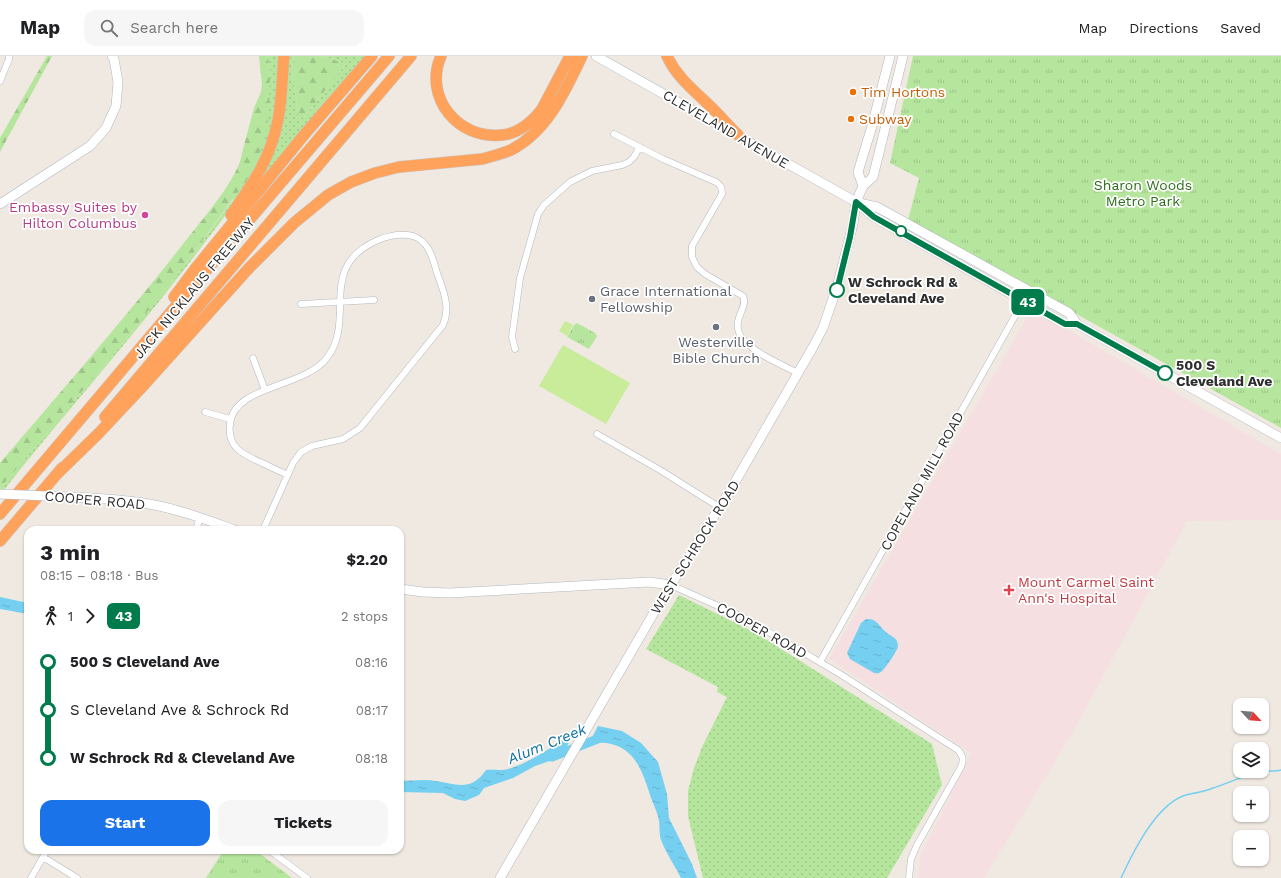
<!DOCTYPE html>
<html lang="en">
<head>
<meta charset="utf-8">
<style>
  body { margin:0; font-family:"Work Sans",sans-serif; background:#f6f6f6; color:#202124; height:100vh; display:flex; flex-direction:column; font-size:15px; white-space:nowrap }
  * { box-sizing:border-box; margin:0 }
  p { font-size:13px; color:#757577 }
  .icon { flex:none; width:22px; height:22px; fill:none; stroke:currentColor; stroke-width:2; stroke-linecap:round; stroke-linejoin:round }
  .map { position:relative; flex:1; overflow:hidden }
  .sheet { position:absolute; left:24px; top:470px; width:380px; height:328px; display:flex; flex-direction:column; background:#fff; border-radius:12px; box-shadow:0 1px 3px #0004 }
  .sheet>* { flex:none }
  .badge { padding:0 8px; border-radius:6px; font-size:14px; line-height:26px }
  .needle { width:26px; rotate:116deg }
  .buttons { position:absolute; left:1233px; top:642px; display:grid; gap:8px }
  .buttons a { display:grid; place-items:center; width:36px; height:36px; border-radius:8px; background:#fff; box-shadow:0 1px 3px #0004; font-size:20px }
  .map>.badge { position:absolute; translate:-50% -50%; box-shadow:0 0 0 2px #fff }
  .legs { display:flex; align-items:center; gap:6px; height:44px; padding:0 16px; font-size:13px }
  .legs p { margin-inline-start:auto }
  .overview { display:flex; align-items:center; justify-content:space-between; height:68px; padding:0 16px }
  h1 { font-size:22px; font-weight:700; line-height:30px }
  .cta { display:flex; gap:8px; margin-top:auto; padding:8px 16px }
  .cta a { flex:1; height:46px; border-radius:12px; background:#1a73e8; color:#fff; font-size:16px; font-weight:700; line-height:46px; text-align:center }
  .cta a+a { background:#f6f6f6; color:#202124 }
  ul { padding:0 16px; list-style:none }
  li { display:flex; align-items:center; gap:14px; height:48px; font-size:15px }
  li i { display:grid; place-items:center; width:6px; height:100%; margin:0 5px; background:currentColor }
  li i::after { content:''; width:10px; height:10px; margin:-5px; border:3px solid; border-radius:50%; background:#fff }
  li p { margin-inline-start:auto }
  li:first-child i { background:linear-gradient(#0000 50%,currentColor 0) }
  li:last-child i { background:linear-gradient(currentColor 50%,#0000 0) }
  header { display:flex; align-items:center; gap:24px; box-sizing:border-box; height:56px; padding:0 20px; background:#fff; border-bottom:1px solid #e0e0e0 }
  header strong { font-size:19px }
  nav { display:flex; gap:22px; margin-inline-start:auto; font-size:14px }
  .search { width:280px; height:36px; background:#f6f6f6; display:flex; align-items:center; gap:10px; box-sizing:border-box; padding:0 14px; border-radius:12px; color:#757577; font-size:15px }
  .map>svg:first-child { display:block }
  .medical { fill:#f5dfe0 }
  .grass { fill:url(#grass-dots) }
  .forest { fill:url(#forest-firs) }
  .park { fill:url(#park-tufts) }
  .pitch { fill:#c9ec9a }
  .water { fill:url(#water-ripples) }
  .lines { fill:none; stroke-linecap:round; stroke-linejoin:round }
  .stream { stroke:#75cff0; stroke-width:1.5 }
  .river { stroke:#75cff0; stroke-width:9 }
  .street-casing { stroke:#b4b7c1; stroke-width:7 }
  .secondary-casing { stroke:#b4b7c1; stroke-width:10 }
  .highway-casing { stroke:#c9c9c9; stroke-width:12 }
  .street { stroke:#fff; stroke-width:6 }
  .secondary { stroke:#fff; stroke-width:9 }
  .highway { stroke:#ffa35c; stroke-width:11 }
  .secondary-bridge-casing { stroke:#b4b7c1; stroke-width:10; stroke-linecap:butt }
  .secondary-bridge { stroke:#fff; stroke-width:9 }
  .line-1-casing { stroke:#fff; stroke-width:9 }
  .line-1 { stroke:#007b4b; stroke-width:6 }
  .food-dot { fill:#e8710a; stroke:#fff; stroke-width:1.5 }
  .hotel-dot { fill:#d1479c; stroke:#fff; stroke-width:1.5 }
  .stop-1-dot { fill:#fff; stroke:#007b4b; stroke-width:2 }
  .worship-dot { fill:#6b7280; stroke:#fff; stroke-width:1.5 }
  .health-dot { fill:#e0444e; stroke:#fff; stroke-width:1.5 }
  .labels { text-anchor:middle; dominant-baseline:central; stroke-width:3.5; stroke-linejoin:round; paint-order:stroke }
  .food-label { font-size:14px; fill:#c56008; stroke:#fff; text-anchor:start }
  .street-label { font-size:14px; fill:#2e2e2e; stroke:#fff }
  .park-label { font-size:14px; fill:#2c6e1b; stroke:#fff }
  .hotel-label { font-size:14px; fill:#b23c85; stroke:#fff; text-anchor:end }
  .stop-label { font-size:14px; font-weight:bold; fill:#2e2e2e; stroke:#fff; text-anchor:start }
  .worship-label { font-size:14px; fill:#5b616d; stroke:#fff; text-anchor:start }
  .health-label { font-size:14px; fill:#be3a42; stroke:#fff; text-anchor:start }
  .water-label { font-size:15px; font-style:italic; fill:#0d6fa3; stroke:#fff }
</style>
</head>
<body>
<header>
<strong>Map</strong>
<div class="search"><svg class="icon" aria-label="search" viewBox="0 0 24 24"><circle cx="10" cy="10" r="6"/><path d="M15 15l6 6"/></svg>Search here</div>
<nav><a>Map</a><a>Directions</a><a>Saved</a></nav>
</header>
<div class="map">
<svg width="1281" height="822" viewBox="0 0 1281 822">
  <defs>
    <pattern id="grass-dots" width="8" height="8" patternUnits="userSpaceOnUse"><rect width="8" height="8" fill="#b6e59e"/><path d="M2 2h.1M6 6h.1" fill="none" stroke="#9dc588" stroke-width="1.8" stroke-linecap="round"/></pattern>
    <pattern id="forest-firs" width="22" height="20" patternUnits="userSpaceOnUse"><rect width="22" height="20" fill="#b6e59e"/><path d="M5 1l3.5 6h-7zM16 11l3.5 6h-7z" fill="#9dc588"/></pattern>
    <pattern id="park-tufts" width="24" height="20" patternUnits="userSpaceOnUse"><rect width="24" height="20" fill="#b6e59e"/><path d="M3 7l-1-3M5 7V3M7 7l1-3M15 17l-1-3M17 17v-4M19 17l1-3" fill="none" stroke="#9dc588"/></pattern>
    <pattern id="water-ripples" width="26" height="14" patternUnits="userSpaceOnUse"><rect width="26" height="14" fill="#75cff0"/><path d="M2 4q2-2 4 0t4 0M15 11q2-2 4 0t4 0" fill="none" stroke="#66b2ce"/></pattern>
  </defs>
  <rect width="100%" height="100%" fill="#efe9e1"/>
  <path class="medical" d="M1032 253 1281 398V464L1187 465 1069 683 984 822H919L920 801 971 697 829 603Z"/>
  <path class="grass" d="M268 0H280C277 31 277 66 264 95 247 136 216 171 190 206 129 286 62 360 0 439V432L117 294 186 207 233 144 270 20Z
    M286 0H294L292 16 299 61H304L345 9 343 7 323 0H366L250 138 264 109Z
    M679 539 754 576 932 688 942 729 887 822H703L688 760V735L694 712 703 689 727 641 717 636 718 631 646 593Z"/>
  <path class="forest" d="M47 0H52L0 96V82Z
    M259 0H268L270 20 269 57 265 83 252 117 186 207 117 294 0 432V407C63 333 127 260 187 183 202 164 240 120 242 97L254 52 261 36 262 29Z
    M294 0H323L343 7 345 9 304 61 301 62 299 61 292 16Z"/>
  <path class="park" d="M913 0H1281V372L908 164 919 122 890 107Z
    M577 267 595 277 597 280 589 293 567 281 574 269Z
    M224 794H255L292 822H206Z"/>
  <path class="pitch" d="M565 265 573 269 567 280 559 275Z
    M563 289 630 327 606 368 539 330Z"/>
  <path class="water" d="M0 541 28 547V558L0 553Z
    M866 563C877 562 879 570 886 576 891 581 898 581 898 590 898 594 885 613 881 616 878 618 877 617 874 617L850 603 847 597 861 567Z
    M598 670 622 675 641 687 658 706 667 738 669 762 692 808 697 822H681C675 810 666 797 661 784 659 778 660 771 659 765 658 757 653 748 650 739 643 716 634 690 606 687 600 686 593 688 588 689Z
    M576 674 561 701 535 710 513 722 484 732 479 739 465 745 455 743 443 737 400 736V725C411 725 424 723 435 725 457 728 471 736 486 714 493 713 501 715 508 713 526 708 548 694 564 683 569 679 568 676 576 674Z"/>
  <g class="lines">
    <path class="stream" d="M1121 822C1133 796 1155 751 1183 740 1193 737 1204 736 1213 732 1229 727 1244 719 1260 716 1267 714 1274 716 1281 714"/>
    <path class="river" d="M552 701 600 682"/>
    <g class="street-casing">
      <path id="street" d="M0 25 9 3V0
        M614 78 663 103 716 126C721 129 722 132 722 138L692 190V201L697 211 705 218 743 240C747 249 739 257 738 266 737 272 739 279 743 283 754 297 782 309 798 317
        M301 248 374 244
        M515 293 512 281 520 222 538 158 544 149 570 126 592 115 622 109 629 106 634 101 639 92
        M253 302 265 334
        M205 356 230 363
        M597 378 660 414 719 451
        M196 474 200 461
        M263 474 293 407 301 396 312 390 343 383 360 372 443 269C451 251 443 234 437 217 433 203 429 185 413 180 401 177 390 179 378 184 315 211 358 264 326 303 303 332 234 329 230 368 227 391 242 398 260 406 269 410 278 415 288 419
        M671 529 745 562 840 618 958 694C963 700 964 703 961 711L917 789 911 803 909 822
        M820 606 1024 244
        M269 794 307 822
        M43 801 77 822
        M31 822 47 794"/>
    </g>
    <g class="secondary-casing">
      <path id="secondary" d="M596 0 856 146 874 161 1065 268H1077
        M863 130 858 116 872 70 890 0
        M859 147 877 151 1069 257 1077 268 1281 382
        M0 148 90 90 106 72 116 50 118 26 114 3 112 0
        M69 441C95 442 122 443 149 448 178 453 207 464 235 474
        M400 533 423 536 450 537 649 526 671 529
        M500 822 659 548 731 433 813 291 823 272 837 231 853 168 856 146 863 130 873 121 903 0"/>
    </g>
    <g class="highway-casing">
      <path id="highway" d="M441 0C423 41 458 84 502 79 518 78 533 65 542 53L570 0
        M667 0C677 22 695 35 712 52 721 61 729 70 738 79
        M231 159C253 127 270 104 278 64 282 43 282 21 284 0
        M174 241 195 213 304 79 372 0
        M105 361 411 0
        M57 418 99 377 144 329 249 212 294 167 328 139 351 126 375 117 399 111 482 103C492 100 502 98 511 94 548 75 565 35 582 0
        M0 458 187 237 389 0
        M0 485 62 412"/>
    </g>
    <use href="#street" class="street"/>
    <use href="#secondary" class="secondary"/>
    <use href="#highway" class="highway"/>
    <g class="secondary-bridge-casing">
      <path id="secondary-bridge" d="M0 438 69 441"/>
    </g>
    <use href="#secondary-bridge" class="secondary-bridge"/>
  </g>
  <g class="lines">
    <g class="line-1-casing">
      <path id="line-1" d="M837 234 850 181 856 146 874 161 1065 268H1077L1165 317"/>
    </g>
    <use href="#line-1" class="line-1"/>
  </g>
  <g class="food-dot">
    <circle cx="853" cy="36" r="4"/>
    <circle cx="851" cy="63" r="4"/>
  </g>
  <circle class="hotel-dot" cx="145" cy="159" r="4"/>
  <g class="stop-1-dot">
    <circle cx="901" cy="175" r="5"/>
    <circle cx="837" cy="234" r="7"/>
    <circle cx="1165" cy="317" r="7"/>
  </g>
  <g class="worship-dot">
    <circle cx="592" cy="243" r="4"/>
    <circle cx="716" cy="271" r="4"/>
  </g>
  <path class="health-dot" d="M1007 528h4v4h4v4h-4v4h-4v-4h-4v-4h4z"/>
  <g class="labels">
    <g class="food-label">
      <text x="861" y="36">Tim Hortons</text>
      <text x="859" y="63">Subway</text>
    </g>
    <g class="street-label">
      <text transform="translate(726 73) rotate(30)">CLEVELAND AVENUE</text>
      <text transform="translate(194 232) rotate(-50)">JACK NICKLAUS FREEWAY</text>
      <text transform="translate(922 425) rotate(-61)">COPELAND MILL ROAD</text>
      <text transform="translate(95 444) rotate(5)">COOPER ROAD</text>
      <text transform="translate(695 491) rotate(-58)">WEST SCHROCK ROAD</text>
      <text transform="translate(762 574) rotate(29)">COOPER ROAD</text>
    </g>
    <g class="park-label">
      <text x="1143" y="129">Sharon Woods<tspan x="1143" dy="16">Metro Park</tspan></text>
    </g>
    <g class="hotel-label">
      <text x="137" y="151">Embassy Suites by<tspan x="137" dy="16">Hilton Columbus</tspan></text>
    </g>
    <g class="stop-label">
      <text x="848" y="226">W Schrock Rd &amp;<tspan x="848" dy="16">Cleveland Ave</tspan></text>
      <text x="1176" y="309">500 S<tspan x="1176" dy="16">Cleveland Ave</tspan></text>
    </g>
    <g class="worship-label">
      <text x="600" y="235">Grace International<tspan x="600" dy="16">Fellowship</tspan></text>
      <text x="716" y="286" text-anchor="middle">Westerville<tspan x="716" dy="16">Bible Church</tspan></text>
    </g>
    <g class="health-label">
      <text x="1018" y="526">Mount Carmel Saint<tspan x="1018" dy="16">Ann's Hospital</tspan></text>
    </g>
    <g class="water-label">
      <text transform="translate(547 688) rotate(-22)">Alum Creek</text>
    </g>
  </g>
</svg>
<div class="buttons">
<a><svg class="needle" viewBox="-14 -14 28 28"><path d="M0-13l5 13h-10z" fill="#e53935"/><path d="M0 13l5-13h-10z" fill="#757577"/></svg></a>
<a><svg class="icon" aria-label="layers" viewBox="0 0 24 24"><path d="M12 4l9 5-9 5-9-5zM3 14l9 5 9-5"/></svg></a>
<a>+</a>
<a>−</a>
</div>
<b class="badge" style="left:1028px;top:246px;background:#007b4b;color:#fff">43</b>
<section class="sheet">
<div class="overview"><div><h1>3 min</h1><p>08:15 – 08:18 · Bus</p></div><b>$2.20</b></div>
<div class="legs"><svg class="icon" aria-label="walk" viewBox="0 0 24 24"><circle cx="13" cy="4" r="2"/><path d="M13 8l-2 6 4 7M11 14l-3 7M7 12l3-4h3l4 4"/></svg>1<svg class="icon" aria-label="forward" viewBox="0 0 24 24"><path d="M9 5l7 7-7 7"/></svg><b class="badge" style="background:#007b4b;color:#fff">43</b><p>2 stops</p></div>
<ul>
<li><i style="color:#007b4b"></i><b>500 S Cleveland Ave</b><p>08:16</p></li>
<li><i style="color:#007b4b"></i><span>S Cleveland Ave &amp; Schrock Rd</span><p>08:17</p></li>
<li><i style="color:#007b4b"></i><b>W Schrock Rd &amp; Cleveland Ave</b><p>08:18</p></li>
</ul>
<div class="cta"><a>Start</a><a>Tickets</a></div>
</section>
</div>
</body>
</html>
